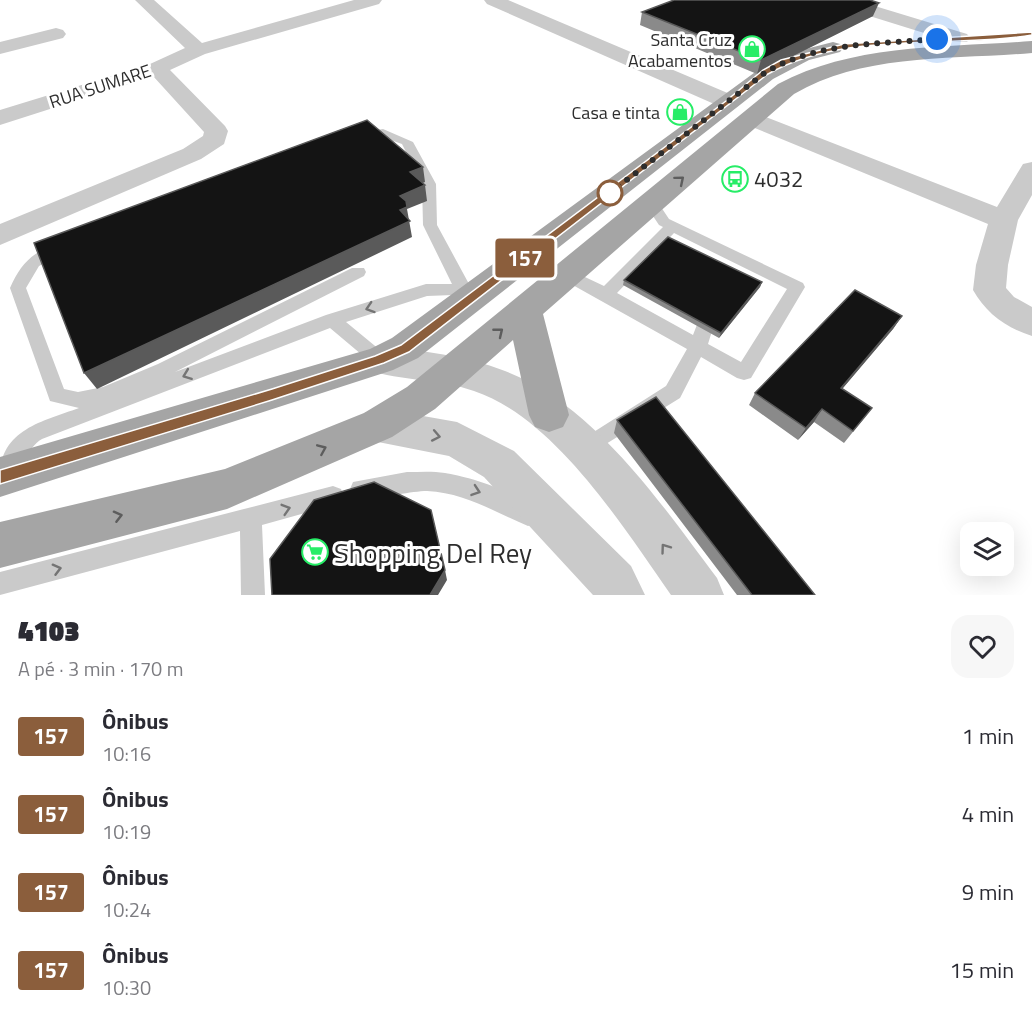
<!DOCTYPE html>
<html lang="pt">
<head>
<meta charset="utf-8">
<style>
  body { margin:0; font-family:"Titillium Web",sans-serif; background:#f7f7f7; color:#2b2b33; height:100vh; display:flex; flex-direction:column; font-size:22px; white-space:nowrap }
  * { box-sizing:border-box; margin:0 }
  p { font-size:20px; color:#7c7c81 }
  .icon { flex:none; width:33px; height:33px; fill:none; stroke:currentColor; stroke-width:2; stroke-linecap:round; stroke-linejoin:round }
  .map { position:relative; height:595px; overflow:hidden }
  .panel { display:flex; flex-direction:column; background:#fff; flex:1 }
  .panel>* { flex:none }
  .badge { padding:0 12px; border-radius:4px; font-size:21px; line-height:39px }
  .buttons { position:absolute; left:960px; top:522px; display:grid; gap:12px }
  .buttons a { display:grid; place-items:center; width:54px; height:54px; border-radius:12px; background:#fff; box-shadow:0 6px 24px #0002; font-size:30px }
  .you { position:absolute; width:30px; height:30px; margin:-15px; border:4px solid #fff; border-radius:50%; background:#1a73e8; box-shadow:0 0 0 9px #1a73e833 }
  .map>.badge { position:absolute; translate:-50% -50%; box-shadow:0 0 0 3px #fff }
  .round { display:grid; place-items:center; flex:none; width:63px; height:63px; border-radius:18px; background:#f7f7f7 }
  .headline { display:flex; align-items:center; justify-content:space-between; height:102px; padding:0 18px }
  h1 { font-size:28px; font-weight:800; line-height:45px }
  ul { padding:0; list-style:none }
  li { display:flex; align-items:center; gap:18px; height:78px; padding:0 18px }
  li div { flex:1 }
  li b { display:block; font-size:22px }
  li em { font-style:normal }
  li .badge { min-width:66px; font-weight:700; text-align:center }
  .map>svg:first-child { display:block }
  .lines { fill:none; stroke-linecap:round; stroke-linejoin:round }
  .service { fill:#cacaca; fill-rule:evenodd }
  .minor { fill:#cacaca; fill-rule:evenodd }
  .tertiary { fill:#cacaca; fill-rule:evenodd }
  .primary { fill:#a5a5a5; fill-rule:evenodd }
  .wall { fill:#8a8a8a }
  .shaded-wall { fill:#5a5a5a }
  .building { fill:#141414; stroke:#5a5a5a; stroke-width:1.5 }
  .oneway { stroke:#5d5d5d }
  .oneway2 { stroke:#747474 }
  .line { fill:#8b5e3c; stroke:#fff; stroke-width:1.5 }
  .walk { stroke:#2d2d2d; stroke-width:6; stroke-dasharray:0 10.8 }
  .stop-dot { fill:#fff; stroke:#8b5e3c; stroke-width:3 }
  .labels { text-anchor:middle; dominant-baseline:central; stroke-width:6; stroke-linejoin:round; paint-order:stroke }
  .far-poi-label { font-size:18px; fill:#2d2d2d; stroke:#fff; text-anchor:end }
  .far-street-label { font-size:18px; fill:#2d2d2d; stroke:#fff }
  .poi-label { font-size:22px; fill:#2d2d2d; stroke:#fff; text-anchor:start }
  .near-poi-label { font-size:27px; fill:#2d2d2d; stroke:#fff; text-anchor:start }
</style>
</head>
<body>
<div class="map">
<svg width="1032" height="595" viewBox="0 0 1032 595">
  <rect width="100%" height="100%" fill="#fff"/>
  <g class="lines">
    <path class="service" d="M383 129 413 142 436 184 437 225 469 284 479 286 481 290 479 294 427 296 346 322 386 355 389 360 386 365 380 367 374 365 330 328 42 439C26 448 23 472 6 479L0 476C0 430 43 421 79 408L50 401 10 288C21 263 34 250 61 243L69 248 66 252 39 266 26 288 64 389 78 392 103 387 158 364 352 268H364L366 272 364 276 175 372 326 315 426 284H452L423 225 422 184 402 144 382 137 363 140 357 136 359 133Z
      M652 200 657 201 669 219 803 283 805 287 751 378 744 380 737 378 701 357 680 398 585 457 578 454 575 448 578 442 666 386 687 349 562 279 560 275 562 271 568 269 604 286 663 227 659 225 645 204ZM674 233 787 289 741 362 708 344 719 308 717 304H705L693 335 617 293Z
      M407 472C420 472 433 471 445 473 467 476 530 495 539 515L536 523 528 526C494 512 466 493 427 491 408 491 368 502 353 496L350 489 353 482Z
      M333 486 341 489 344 496 341 503 262 525 265 595H241L240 531 0 595V572Z"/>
    <path class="minor" d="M135 0H154L202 43 354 0H382L379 4 205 54 170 70 225 126 228 131 224 144 201 159 0 245V224L183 149 203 136 204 132 153 76 0 125V110L150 64 185 48Z
      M484 0H508L737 97 740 102 737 107 729 109 721 107 487 4Z
      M828 0H855L967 34 970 38 967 42H953L831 4Z
      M56 28 63 30 66 34 63 38 0 54V42Z
      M753 112 997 207 1023 164 1032 162V195L1018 220 1008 265 1006 288 1014 297 1032 307V336C1006 328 986 313 973 290L976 265 988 224 745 124 741 119 745 114Z"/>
    <path class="tertiary" d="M380 346C423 351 464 355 505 371 594 404 662 505 717 578L724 595H671C624 528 555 418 474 391 440 379 402 381 367 370L362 360 367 350Z
      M378 408 457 422 514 451 631 566 645 595H593L484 477 449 456 378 442 364 437 358 425 364 413Z"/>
    <path class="primary" d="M1032 41V53C952 60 865 53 794 94L543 314 569 415 563 427 549 432 535 427 529 415 513 340 435 409 392 437 227 509 0 568V522L225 469 364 413 407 387 778 84C855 43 947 48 1032 41Z
      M833 42 840 44 843 48 840 52 809 60 773 79 418 358 393 370 0 497V457L370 349 392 338 758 70 794 52Z"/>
  </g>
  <path class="wall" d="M642 12 873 16 757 74 640 25Z
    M624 280 762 282 760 287 719 338 623 285Z
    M902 316 893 329 842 389 872 408 844 443 814 422 798 440 749 405 755 393Z
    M617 420 815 595H737L614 433Z"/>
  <path class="shaded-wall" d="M879 3 873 16 757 74 761 60Z
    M423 167 425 182 413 187 410 172Z
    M425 185 427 201 407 209 412 237 97 389 84 373 400 210V196Z
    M762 282 760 287 719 338 721 333Z
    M902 316 893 329 832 401 841 388Z
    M822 409 814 422 798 440 806 428Z
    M445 570 447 580 438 595H430Z"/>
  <path class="building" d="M674 0H870L879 3 761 60 642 12Z
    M367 120 423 167 410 172 425 185 400 196 406 201 407 207 400 210 410 221 84 373 34 243Z
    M668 237 762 282 721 333 624 280Z
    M855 290 902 316 841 388 872 408 853 431 822 409 806 428 755 393Z
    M656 397 815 595H752L617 420Z
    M374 482 431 510 445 570 430 595H272L270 559 314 500Z"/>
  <defs><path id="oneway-chevron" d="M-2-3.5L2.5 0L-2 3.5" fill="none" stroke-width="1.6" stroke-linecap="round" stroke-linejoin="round" transform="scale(1.5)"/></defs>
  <g class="oneway">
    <use href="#oneway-chevron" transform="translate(680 180) rotate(-40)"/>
    <use href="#oneway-chevron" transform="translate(499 332) rotate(-39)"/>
    <use href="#oneway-chevron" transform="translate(322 449) rotate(-23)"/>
    <use href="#oneway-chevron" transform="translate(118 516) rotate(-14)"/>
  </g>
  <g class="oneway2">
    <use href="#oneway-chevron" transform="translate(370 308) rotate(162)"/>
    <use href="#oneway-chevron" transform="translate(187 375) rotate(159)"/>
    <use href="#oneway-chevron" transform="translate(436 436) rotate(11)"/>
    <use href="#oneway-chevron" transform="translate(476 491) rotate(19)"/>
    <use href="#oneway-chevron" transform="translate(286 509) rotate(-17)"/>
    <use href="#oneway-chevron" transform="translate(665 548) rotate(-126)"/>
    <use href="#oneway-chevron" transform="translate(57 569) rotate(-15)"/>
  </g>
  <path class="line" d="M1032 32V35C949 49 845 30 768 74L409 352 384 363 272 400 0 484V470L272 389 375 356 401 345 726 101 763 70 781 60 844 44Z"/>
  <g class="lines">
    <path class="walk" d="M610 193 766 72C818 42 879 44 937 39"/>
  </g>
  <defs>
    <g id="shop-ring" transform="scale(1.35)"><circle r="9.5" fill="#fff" stroke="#27ed67" stroke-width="1.5"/><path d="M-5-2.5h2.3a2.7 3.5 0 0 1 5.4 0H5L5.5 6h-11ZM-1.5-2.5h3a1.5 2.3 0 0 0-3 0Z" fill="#27ed67"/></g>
    <g id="bus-ring" transform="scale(1.35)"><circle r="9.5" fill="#fff" stroke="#27ed67" stroke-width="1.5"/><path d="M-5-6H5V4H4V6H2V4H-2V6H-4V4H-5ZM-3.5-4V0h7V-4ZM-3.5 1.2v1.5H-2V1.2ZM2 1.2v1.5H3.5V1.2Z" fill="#27ed67"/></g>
    <g id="supermarket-ring" transform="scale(1.35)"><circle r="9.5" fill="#fff" stroke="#27ed67" stroke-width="1.5"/><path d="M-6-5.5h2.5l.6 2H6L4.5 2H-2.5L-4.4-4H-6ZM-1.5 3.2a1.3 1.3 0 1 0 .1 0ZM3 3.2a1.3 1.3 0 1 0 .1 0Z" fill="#27ed67"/></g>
  </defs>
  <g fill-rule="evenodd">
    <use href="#shop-ring" x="752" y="49"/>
    <use href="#shop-ring" x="680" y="112"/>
    <use href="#bus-ring" x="735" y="179"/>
    <use href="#supermarket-ring" x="315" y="552"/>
  </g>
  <circle class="stop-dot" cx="610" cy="193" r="12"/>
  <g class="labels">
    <g class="far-poi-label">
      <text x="732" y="39">Santa Cruz<tspan x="732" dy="21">Acabamentos</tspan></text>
      <text x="660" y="112">Casa e tinta</text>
    </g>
    <g class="far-street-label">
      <text transform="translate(100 86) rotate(-18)">RUA SUMARE</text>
    </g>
    <g class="poi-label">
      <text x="754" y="179">4032</text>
    </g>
    <g class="near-poi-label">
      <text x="334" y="552">Shopping Del Rey</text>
    </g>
  </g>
</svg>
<div class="buttons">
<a><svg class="icon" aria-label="layers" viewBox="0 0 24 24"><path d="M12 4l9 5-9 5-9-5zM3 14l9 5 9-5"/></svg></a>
</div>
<div class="you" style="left:937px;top:39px"></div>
<b class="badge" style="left:525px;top:258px;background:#8b5e3c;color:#fff">157</b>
</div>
<section class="panel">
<div class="headline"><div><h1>4103</h1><p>A pé · 3 min · 170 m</p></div><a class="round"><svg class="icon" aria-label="heart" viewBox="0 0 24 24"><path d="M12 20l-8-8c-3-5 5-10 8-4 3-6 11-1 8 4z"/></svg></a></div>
<ul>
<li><span class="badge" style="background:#8b5e3c;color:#fff">157</span><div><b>Ônibus</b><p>10:16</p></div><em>1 min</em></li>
<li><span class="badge" style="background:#8b5e3c;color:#fff">157</span><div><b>Ônibus</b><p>10:19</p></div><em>4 min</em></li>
<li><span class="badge" style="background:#8b5e3c;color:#fff">157</span><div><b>Ônibus</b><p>10:24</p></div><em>9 min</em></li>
<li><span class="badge" style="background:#8b5e3c;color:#fff">157</span><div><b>Ônibus</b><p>10:30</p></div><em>15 min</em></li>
</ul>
</section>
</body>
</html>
